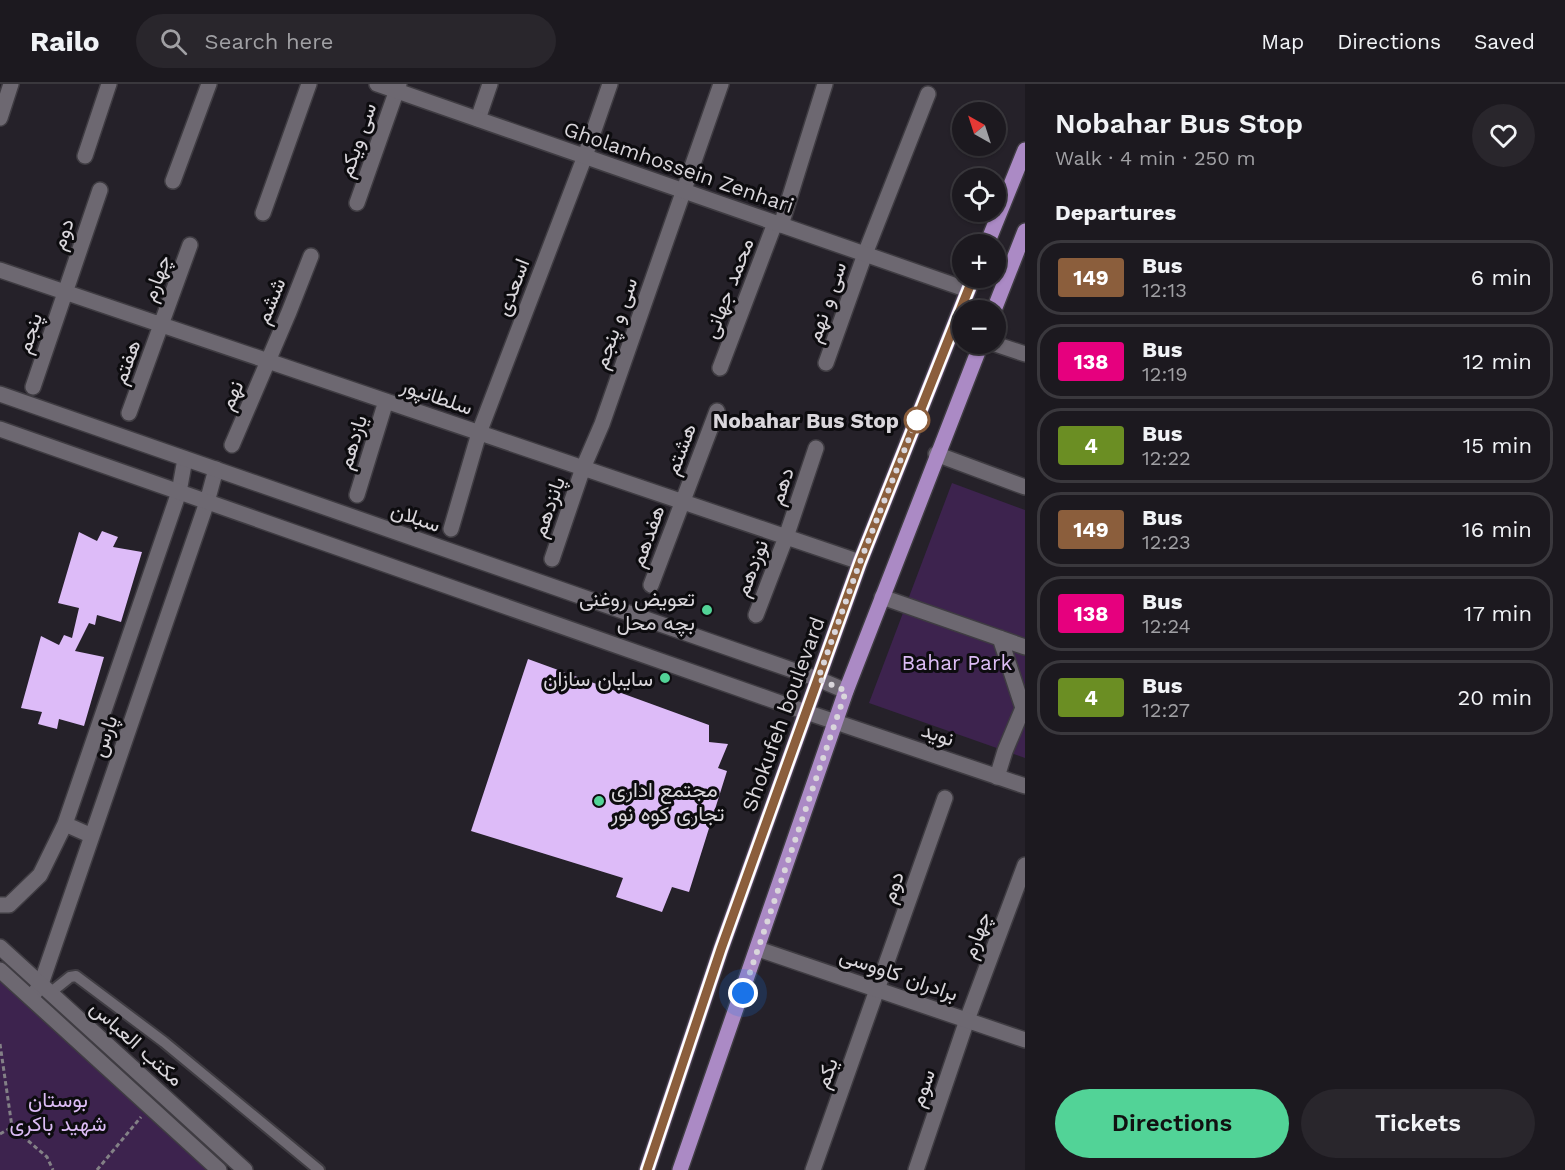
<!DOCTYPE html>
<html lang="en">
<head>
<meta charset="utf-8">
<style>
  body { margin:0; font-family:"Work Sans",Vazirmatn,sans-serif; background:#29262c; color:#f1f3f6; height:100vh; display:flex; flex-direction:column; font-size:22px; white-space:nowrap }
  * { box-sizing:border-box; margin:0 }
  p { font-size:20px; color:#a0a0a4 }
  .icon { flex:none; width:33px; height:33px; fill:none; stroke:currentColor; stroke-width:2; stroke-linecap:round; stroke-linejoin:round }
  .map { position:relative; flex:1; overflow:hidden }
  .sheet { display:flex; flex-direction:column; background:#1c191f; width:540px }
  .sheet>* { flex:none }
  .badge { padding:0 12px; border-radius:4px; font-size:21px; line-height:39px }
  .needle { width:39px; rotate:321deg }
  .fabs { position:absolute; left:952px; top:18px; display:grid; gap:12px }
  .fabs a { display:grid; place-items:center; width:54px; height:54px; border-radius:50%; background:#1c191f; box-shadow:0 2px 4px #0004,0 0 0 2px #3a383d; font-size:30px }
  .you { position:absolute; width:30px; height:30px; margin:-15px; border:4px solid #fff; border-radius:50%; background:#1a73e8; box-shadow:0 0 0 9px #1a73e833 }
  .map>.badge { position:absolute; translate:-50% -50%; box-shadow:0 0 0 3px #fff }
  h2 { padding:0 30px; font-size:22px; line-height:54px }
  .round { display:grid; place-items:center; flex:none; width:63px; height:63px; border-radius:32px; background:#29262c }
  .overview { display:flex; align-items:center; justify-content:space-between; height:102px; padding:0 30px }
  h1 { font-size:28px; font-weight:600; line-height:45px }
  .button { display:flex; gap:12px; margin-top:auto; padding:12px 30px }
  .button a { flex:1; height:69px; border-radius:36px; background:#52d397; color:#111; font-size:24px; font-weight:600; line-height:69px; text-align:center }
  .button a+a { background:#29262c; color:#f1f3f6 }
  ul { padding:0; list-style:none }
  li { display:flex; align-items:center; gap:18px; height:75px; margin:0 12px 9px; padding:0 18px; border:3px solid #3a383d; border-radius:24px }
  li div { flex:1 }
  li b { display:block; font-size:22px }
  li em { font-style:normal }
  li .badge { min-width:66px; font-weight:700; text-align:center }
  header { display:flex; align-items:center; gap:36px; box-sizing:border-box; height:84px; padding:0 30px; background:#1c191f; border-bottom:2px solid #3a383d }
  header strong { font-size:28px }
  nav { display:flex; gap:33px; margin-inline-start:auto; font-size:21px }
  .search { width:420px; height:54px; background:#29262c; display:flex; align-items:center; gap:15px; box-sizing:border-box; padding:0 21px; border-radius:33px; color:#a0a0a4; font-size:22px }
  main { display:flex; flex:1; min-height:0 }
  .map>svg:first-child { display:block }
  .green { fill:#3d234e }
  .building { fill:#ddbbf8 }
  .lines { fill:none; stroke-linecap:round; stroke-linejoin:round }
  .lane-casing { stroke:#3f3c42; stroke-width:14 }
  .street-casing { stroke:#3f3c42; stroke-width:18 }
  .secondary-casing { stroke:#3f3c42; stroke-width:18 }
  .primary-casing { stroke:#3f3c42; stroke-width:18 }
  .path { stroke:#838086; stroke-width:3; stroke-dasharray:4.5 3; stroke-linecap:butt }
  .lane { stroke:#6d6871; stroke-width:10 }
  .street { stroke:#6d6871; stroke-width:15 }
  .secondary { stroke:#6d6871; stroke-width:15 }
  .primary { stroke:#ab8ac5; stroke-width:15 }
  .line-casing { stroke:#fff; stroke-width:14 }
  .line { stroke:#8b5e3c; stroke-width:9 }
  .walk { stroke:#d9d6db; stroke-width:6; stroke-dasharray:0 10.8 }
  .stop-dot { fill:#fff; stroke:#8b5e3c; stroke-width:3 }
  .poi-dot { fill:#52d397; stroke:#0d0c0f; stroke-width:2 }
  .labels { text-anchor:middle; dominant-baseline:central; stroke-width:6; stroke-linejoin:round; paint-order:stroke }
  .street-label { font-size:21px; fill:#d9d6db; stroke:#0d0c0f }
  .stop-label { font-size:21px; font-weight:bold; fill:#d9d6db; stroke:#0d0c0f; text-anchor:end }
  .poi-label { font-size:21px; fill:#d9d6db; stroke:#0d0c0f; text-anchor:end }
  .park-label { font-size:21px; fill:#dcbcf5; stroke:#0d0c0f }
</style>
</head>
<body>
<header>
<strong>Railo</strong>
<div class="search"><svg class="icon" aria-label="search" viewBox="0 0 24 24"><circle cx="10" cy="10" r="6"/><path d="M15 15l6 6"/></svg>Search here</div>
<nav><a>Map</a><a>Directions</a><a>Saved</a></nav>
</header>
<main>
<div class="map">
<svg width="1025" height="1086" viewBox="0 0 1025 1086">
  <rect width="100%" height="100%" fill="#252129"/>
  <path class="green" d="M952 399 1025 426V674L869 619Z
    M0 895 210 1086H0Z"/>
  <path class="building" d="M102 447 118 453 113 463 142 468 121 538 97 531 95 541 89 539 75 567 104 573 84 642 59 635 57 645 38 640 42 628 21 624 41 552 59 561 64 551 72 554 79 524 58 519 79 448 97 457Z
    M528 575 709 641V658L728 660 718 684 727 687 689 808 672 803 662 828 616 813 623 794 471 747Z"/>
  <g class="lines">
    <g class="lane-casing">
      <path id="lane" d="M50 909 70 893 76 892 164 958 319 1086"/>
    </g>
    <g class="street-casing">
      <path id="street" d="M0 34 11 0
        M478 35 490 0
        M85 72 109 0
        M173 97 209 0
        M357 119 399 0
        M263 129 309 0
        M781 141 825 0
        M0 186 860 478
        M995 260 1025 270
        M826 279 865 170 928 10
        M720 284 775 139
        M33 303 100 106
        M129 329 190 161
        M232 361 289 228 311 172
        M357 411 386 317
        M451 445 479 349 585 72 610 0
        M552 475 583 384 602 340 721 0
        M651 501 717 327
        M882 513 1025 563
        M756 531 786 453 816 364
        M997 693 1005 667 1023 624 1000 554
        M65 740 92 752
        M0 821H9L40 791 65 740 179 408 185 375
        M31 914 41 900 207 418 216 385
        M813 1086 945 714
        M916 1086 967 936 1025 781"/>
    </g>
    <g class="secondary-casing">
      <path id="secondary" d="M377 0 968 206
        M0 310 818 595 846 607
        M0 345 806 628 1025 702
        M936 370 1025 403
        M0 863 245 1086
        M758 865 1025 956
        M0 886 219 1086"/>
    </g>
    <g class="primary-casing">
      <path id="primary" d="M987 160 1025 66
        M994 226 1025 147
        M647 1086 721 865 860 478 973 194
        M680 1086 846 607 981 260"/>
    </g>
    <path class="path" d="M0 960 12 1043 47 1073 53 1086
      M0 1050 12 1043
      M97 1086 141 1033"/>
    <use href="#lane" class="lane"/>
    <use href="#street" class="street"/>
    <use href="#secondary" class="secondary"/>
    <use href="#primary" class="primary"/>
  </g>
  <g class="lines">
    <g class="line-casing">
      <path id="line" d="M647 1086 721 865 860 478 973 194"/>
    </g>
    <use href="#line" class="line"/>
    <path class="walk" d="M743 909 846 607 818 595 860 478 918 332 917 336"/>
  </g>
  <circle class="stop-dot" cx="917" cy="336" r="12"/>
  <g class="poi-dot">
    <circle cx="707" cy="526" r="6"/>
    <circle cx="665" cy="594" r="6"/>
    <circle cx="599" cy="717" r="6"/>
  </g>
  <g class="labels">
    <g class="street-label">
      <text transform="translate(357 56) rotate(-71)">سی ویکم</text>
      <text transform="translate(679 83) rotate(19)">Gholamhossein Zenhari</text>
      <text transform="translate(62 150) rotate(-71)">دوم</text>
      <text transform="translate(156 194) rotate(-70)">چهارم</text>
      <text transform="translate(512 203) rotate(-69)">اسعدی</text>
      <text transform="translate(728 204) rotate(-69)">محمد جهانی</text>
      <text transform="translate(270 217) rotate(-68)">ششم</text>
      <text transform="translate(826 218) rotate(-71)">سی و نهم</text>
      <text transform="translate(615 239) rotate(-71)">سی و پنجم</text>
      <text transform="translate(29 249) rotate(-72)">پنجم</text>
      <text transform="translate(126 278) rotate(-70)">هفتم</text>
      <text transform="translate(231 311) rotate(-66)">نهم</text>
      <text transform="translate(437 312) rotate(19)">سلطانپور</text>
      <text transform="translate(352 358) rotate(-73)">یازدهم</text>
      <text transform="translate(680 365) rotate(-69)">هشتم</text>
      <text transform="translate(781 402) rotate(-71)">دهم</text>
      <text transform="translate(548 423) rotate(-71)">پانزدهم</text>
      <text transform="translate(416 433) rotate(19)">سبلان</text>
      <text transform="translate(647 452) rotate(-70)">هفدهم</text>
      <text transform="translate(751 484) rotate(-69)">نوزدهم</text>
      <text transform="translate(783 630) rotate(-70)">Shokufeh boulevard</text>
      <text transform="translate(938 650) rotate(19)">نوید</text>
      <text transform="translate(104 652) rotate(-71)">پارس</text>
      <text transform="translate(892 803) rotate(-71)">دوم</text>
      <text transform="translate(976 851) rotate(-70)">چهارم</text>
      <text transform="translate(899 890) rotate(19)">برادران کاووسی</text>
      <text transform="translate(137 959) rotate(42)">مکتب العباس</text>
      <text transform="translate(826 989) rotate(-70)">یکم</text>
      <text transform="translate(922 1004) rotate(-71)">سوم</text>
    </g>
    <g class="stop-label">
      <text x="899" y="336">Nobahar Bus Stop</text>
    </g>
    <g class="poi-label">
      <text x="695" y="514">تعویض روغنی<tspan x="695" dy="24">بچه محل</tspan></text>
      <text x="653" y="594">سایبان سازان</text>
      <text x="611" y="705" text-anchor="start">مجتمع اداری<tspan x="611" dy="24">تجاری کوه نور</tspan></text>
    </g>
    <g class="park-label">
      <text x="957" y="578">Bahar Park</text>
      <text x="58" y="1015">بوستان<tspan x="58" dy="24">شهید باکری</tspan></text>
    </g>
  </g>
</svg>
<div class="fabs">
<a><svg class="needle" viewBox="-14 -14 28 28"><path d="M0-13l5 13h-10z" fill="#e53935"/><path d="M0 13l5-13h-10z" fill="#a0a0a4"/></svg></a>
<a><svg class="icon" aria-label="locate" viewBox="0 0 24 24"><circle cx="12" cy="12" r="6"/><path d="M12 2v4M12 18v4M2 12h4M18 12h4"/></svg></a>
<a>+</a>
<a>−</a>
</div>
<div class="you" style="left:743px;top:909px"></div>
</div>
<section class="sheet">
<div class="overview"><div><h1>Nobahar Bus Stop</h1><p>Walk · 4 min · 250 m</p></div><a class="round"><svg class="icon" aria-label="heart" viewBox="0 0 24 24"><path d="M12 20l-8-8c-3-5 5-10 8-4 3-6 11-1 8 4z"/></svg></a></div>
<h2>Departures</h2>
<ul>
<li><span class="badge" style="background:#8b5e3c;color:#fff">149</span><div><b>Bus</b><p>12:13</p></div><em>6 min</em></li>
<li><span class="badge" style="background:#e6007e;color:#fff">138</span><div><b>Bus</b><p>12:19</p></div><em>12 min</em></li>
<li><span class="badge" style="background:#6b8e23;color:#fff">4</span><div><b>Bus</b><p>12:22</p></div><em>15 min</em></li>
<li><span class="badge" style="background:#8b5e3c;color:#fff">149</span><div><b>Bus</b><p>12:23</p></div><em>16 min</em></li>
<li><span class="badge" style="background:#e6007e;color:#fff">138</span><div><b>Bus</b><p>12:24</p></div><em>17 min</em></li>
<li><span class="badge" style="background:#6b8e23;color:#fff">4</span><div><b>Bus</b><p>12:27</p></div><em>20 min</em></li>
</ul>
<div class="button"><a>Directions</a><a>Tickets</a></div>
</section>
</main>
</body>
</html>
